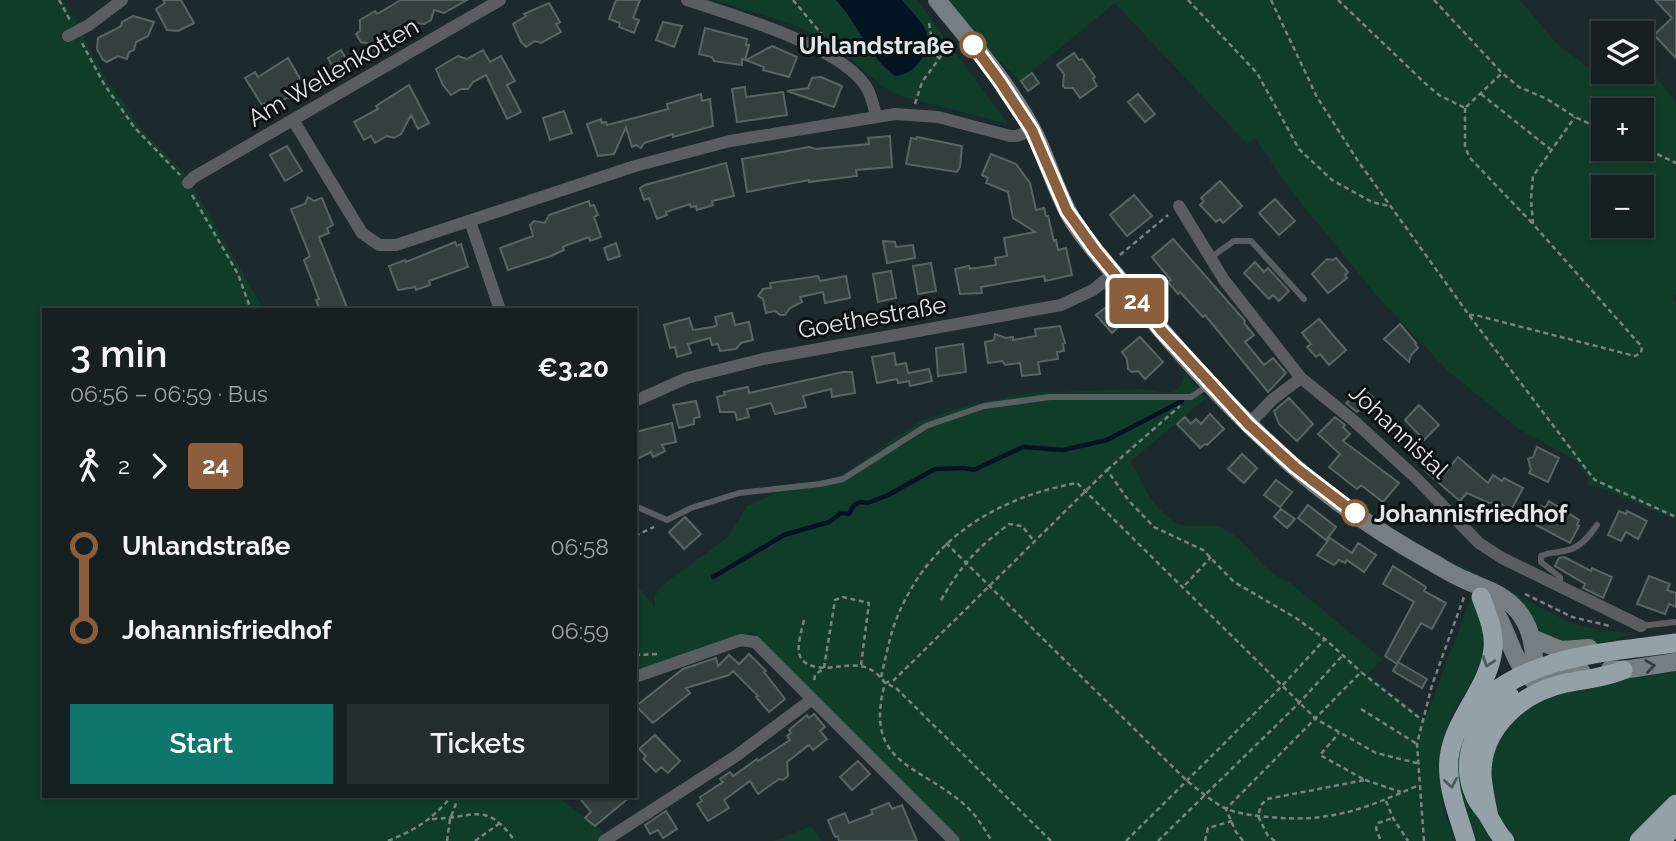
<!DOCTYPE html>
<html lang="en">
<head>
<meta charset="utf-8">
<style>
  body { margin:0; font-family:Raleway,sans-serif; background:#232d2d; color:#f1f3f6; height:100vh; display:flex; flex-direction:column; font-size:26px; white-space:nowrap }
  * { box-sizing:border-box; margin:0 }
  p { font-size:23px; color:#9ea3a5 }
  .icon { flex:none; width:38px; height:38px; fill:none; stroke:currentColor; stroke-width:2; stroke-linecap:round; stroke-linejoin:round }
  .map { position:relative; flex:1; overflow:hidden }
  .sheet { position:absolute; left:42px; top:308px; width:595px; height:490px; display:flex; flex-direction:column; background:#162020; border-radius:0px; box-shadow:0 2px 5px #0004,0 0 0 2px #353e3e }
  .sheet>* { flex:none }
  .badge { padding:0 14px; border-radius:5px; font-size:24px; line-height:46px }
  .buttons { position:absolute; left:1591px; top:21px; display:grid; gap:14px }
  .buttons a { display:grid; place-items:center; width:63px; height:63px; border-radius:0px; background:#162020; box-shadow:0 2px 5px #0004,0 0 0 2px #353e3e; font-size:35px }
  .map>.badge { position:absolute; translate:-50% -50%; box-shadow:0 0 0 4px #fff }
  .legs { display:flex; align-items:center; gap:10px; height:77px; padding:0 28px; font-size:23px }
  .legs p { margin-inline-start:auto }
  .headline { display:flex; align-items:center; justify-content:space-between; height:119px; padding:0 28px }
  h1 { font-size:38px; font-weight:600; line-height:52px }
  .cta { display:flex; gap:14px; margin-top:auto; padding:14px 28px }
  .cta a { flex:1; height:80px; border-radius:0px; background:#0f766e; color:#fff; font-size:28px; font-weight:600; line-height:80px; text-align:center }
  .cta a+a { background:#232d2d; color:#f1f3f6 }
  ul { padding:0 28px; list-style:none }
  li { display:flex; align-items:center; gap:24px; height:84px; font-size:26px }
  li i { display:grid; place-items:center; width:10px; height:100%; margin:0 9px; background:currentColor }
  li i::after { content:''; width:18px; height:18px; margin:-9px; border:5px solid; border-radius:50%; background:#162020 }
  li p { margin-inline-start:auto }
  li:first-child i { background:linear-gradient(#0000 50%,currentColor 0) }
  li:last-child i { background:linear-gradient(currentColor 50%,#0000 0) }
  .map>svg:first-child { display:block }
  .green { fill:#103c2a; fill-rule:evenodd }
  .water { fill:#021424 }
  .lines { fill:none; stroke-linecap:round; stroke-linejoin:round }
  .stream { stroke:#021424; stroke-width:4.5 }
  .building { fill:#33403e; stroke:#586663; stroke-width:2 }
  .path { stroke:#798384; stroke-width:2.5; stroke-dasharray:5 3.5; stroke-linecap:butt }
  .service { stroke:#595f61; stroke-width:6 }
  .minor { stroke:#595f61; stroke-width:12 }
  .secondary { stroke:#757e81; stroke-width:18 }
  .trunk { stroke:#94a1a6; stroke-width:19 }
  .oneway { stroke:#50595c }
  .oneway2 { stroke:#363d3e }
  .line-1-casing { stroke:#fff; stroke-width:16 }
  .line-1 { stroke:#8b5e3c; stroke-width:10 }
  .stop-1-dot { fill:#fff; stroke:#8b5e3c; stroke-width:3.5 }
  .labels { text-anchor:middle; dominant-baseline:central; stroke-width:6; stroke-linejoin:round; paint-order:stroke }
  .stop-label { font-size:24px; font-weight:bold; fill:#e0e7e8; stroke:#0c1112; text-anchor:end }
  .street-label { font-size:24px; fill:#e0e7e8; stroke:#0c1112 }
</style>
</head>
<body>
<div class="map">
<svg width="1676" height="841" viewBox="0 0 1676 841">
  <rect width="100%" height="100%" fill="#1d2a2b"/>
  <path class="green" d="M0 0H64L107 81 125 104 137 124 187 176 264 310H44V796H557L603 832 607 841H0Z
    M712 0H917L1008 124 897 95 881 85 845 54 819 37 792 24Z
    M947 0H1520L1557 44 1588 67 1603 52V72H1642V59L1676 103V294L1672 299 1676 302V520L1594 485 1592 487 1587 485 1589 480 1578 462 1519 429 1447 370 1378 297 1289 188 1255 138 1247 144 1115 3 1020 81 972 32ZM1603 110H1642V149H1603ZM1603 187H1642V226H1603Z
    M1181 370 1206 398 1130 462C1138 471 1140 481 1146 491 1153 503 1163 514 1175 522 1189 531 1207 522 1222 528 1249 540 1262 573 1289 582L1382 659 1367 674 1425 719 1471 598C1508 660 1459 683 1444 737 1434 772 1441 807 1455 841H962L752 632 635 673V583L655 607V596L661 586 728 537 747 506 774 494 775 485 819 481 842 475 922 420 966 406 1029 393 1139 389 1167 393 1175 391 1181 385 1183 377Z
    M1457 564 1571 623 1604 631 1638 633 1609 641 1576 645 1547 640 1529 616 1456 567Z
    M1676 672V794L1644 829 1629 841H1518L1504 827 1493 808 1488 788 1493 743 1533 699 1592 683Z
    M1476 712 1475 808 1483 826 1494 841H1477C1465 813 1451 779 1460 748 1463 735 1471 723 1476 712Z
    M811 826 822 841H774Z"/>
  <path class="water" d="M836 0H902C909 9 922 21 926 31 932 52 915 75 895 76 869 57 858 24 836 0Z"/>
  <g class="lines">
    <path class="stream" d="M713 577 784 535 829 522 841 513 849 514 854 505 860 502 868 503 888 495 935 469 964 468 974 470 1023 447 1063 450 1107 440 1182 401"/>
  </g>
  <path class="building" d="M163 0H181L194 23 178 31 167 30 156 9 165 3Z
    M401 0H467L444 13 434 10 431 20 424 24 417 23 387 40 385 48 376 53 370 44 361 42 356 34 360 31V20L375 11 377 14Z
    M616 0H640L633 18 639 20 634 33 619 27 620 23 609 19Z
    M1655 0H1676V58L1654 35 1672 18Z
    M549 3 560 22 556 24 561 32 541 43 535 41 526 47 521 42 513 24 526 16 524 14Z
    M133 16 154 22 148 36 136 42 134 50 129 52 127 59 118 56 107 62 103 60 97 49 98 38 114 30 121 26 122 22Z
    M663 22 682 26 674 47 656 40Z
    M705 28 747 39 746 45H749L745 60 742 59V65L714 61 712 57 699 54Z
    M772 46 797 57 789 77 763 70 764 67 746 60Z
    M341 50 351 67 337 75 328 58Z
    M483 50 490 62 501 56 515 81 507 85 521 112 507 119 486 75 473 82 468 89H461L451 95 443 85 436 69 458 56 467 59Z
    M1074 53 1079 60 1082 59 1095 77 1093 79 1097 86 1080 98 1073 88H1065L1063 86 1064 74 1057 65Z
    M288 58 302 82 291 87 290 96 268 109 265 103 262 105 245 78 255 72 258 77Z
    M1032 73 1039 83 1028 91 1021 81Z
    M821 77 842 86 834 107 787 91 808 88 812 78Z
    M409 85 429 123 418 129 411 115 401 134 394 138 387 136 375 143 371 136 364 140 354 122 378 109 376 106Z
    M745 87 746 97 783 92 787 115 737 122 732 89Z
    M701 94 702 101 710 99 713 126 673 137V134L644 143 641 148 636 145 632 147 626 127 614 154 598 156 587 124 601 119 602 123 606 122 607 125 646 115 668 109 667 104Z
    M1138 94 1155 114 1145 122 1128 102Z
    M564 111 572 133 550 140 543 118Z
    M890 136 892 167 856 170 857 176 809 182V180L747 192 742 159 809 147 816 149 869 144 868 138Z
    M917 137 962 146 960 167 957 172 906 164 911 138 916 139Z
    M287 146 302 171 285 181 270 155Z
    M991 154 1016 164 1030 183 1036 210 1044 208 1046 216H1048L1054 241 1056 240 1058 250 1066 248 1072 275 1045 281 1044 276 981 287 982 293 960 294 955 269 969 266 970 269 996 265 995 258 1007 256 1004 238 1035 232 1013 218 1008 192 986 183 988 178 982 175Z
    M726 163 734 196 712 201 713 205 697 210 696 206 691 207 690 204 666 212 667 215 657 219 649 198 644 200 640 188 645 185Z
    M1220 181 1242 206 1223 223 1220 219 1216 222 1200 205 1204 201 1201 198Z
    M1134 195 1152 216 1127 236 1110 215Z
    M308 197 314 201 322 198 333 225 327 228 329 233 319 237 348 310H320L316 300 319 299 304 260 310 256 291 209 305 204Z
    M1275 199 1295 221 1279 235 1259 213Z
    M589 201 590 206 594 205 598 215 594 217 601 237 590 241 589 237 567 245 563 247 564 250 551 256 508 270 500 248 533 236 530 225 534 221 545 223 549 215Z
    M1173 239 1245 321 1244 323 1254 335 1245 342 1264 365 1273 358 1286 373 1268 392 1205 315 1203 317 1180 292 1178 294 1168 282 1171 280 1152 257Z
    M883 241 895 242 896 247 913 245 915 258 887 263Z
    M455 242 457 246 461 244 468 267 429 281 430 285 416 290 415 287 398 290 389 266 405 260 406 262Z
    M616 243 620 256 608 260 604 248Z
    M1336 258 1348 272 1345 275 1347 278 1328 293 1312 274 1327 259 1333 260Z
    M1255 262 1264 272 1268 268 1289 291 1279 301 1273 295 1269 299 1244 273Z
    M931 263 936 291 918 294 913 266Z
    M891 271 896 298 878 302 873 274Z
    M818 276 820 281 846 276 850 298 825 303 823 292 800 297 802 302 790 308 785 315H780L775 311 766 313 763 299 758 296 763 289 771 288 770 283Z
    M1110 304 1125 321 1112 333 1096 315Z
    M732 313 735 325 749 322 753 340 741 343 736 349 720 351 718 344 712 345 710 338 688 344 691 353 677 357 675 347 670 348 664 325 689 318 693 330 713 327 717 325 715 317Z
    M1319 319 1346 350 1329 365 1320 354 1316 357 1307 347 1311 344 1302 333Z
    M1400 324 1416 343 1415 344 1418 348 1411 355 1409 362 1384 339Z
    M1060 326 1065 343 1063 344 1064 351 1057 352 1058 359 1038 362 1040 374 1022 376 1020 363 1005 365 1002 361 988 363 985 342 994 340 995 334 1006 338 1013 337V340L1036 336 1035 329Z
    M1140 337 1163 362 1145 379 1138 371 1132 372 1128 369 1127 359 1122 352Z
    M963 344 966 372 938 376 936 348Z
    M894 353 896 365 906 363 908 373 929 369 932 381 910 386 909 381 898 383 897 379 877 383 872 357Z
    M843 372H852L855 393 832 397 831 389 803 396 806 407 775 414 771 403 747 409 749 417 737 420 735 412H720L717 397 725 395 724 392 748 387 749 393Z
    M1363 389 1373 397 1357 412 1346 403Z
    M1289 398 1313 424 1297 441 1279 424 1274 411Z
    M696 401 700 417 694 418V424L679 428 673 405Z
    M1419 405 1439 425 1424 440 1405 420Z
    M1210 414 1224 429 1207 445 1205 444 1200 448 1177 424 1185 417 1191 424 1196 419 1201 424Z
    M1335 417 1345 425 1343 427 1350 434 1343 441 1399 483 1383 502 1361 485 1357 489 1329 467 1340 454 1318 434Z
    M672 423 676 442 662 445 665 451 653 457 651 452 635 460V432Z
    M1537 447 1559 458 1548 482 1529 473 1531 469 1528 459 1533 457Z
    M1242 454 1257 468 1244 483 1228 469Z
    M1458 457 1488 483 1493 475 1502 481 1504 478 1523 488 1511 510 1497 502 1489 503 1467 493 1460 501 1425 471 1434 460 1447 471Z
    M1276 480 1292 492 1280 507 1264 495Z
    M1549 501 1579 520 1577 525 1579 526 1570 543 1536 525 1538 520 1535 518 1541 506 1545 508Z
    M1308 505 1336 527 1326 540 1298 518Z
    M1428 508 1436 514 1437 521 1432 524H1418Z
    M1281 509 1295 519 1287 528 1274 517Z
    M1619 511 1626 514 1627 511 1647 521 1638 539 1626 532 1621 541 1608 535Z
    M685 517 701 534 684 549 669 532Z
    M1330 538 1352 553 1358 543 1376 555 1364 572 1347 560 1345 563 1339 560 1334 565 1317 555Z
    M1564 557 1591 571 1592 568 1612 577 1603 598 1583 588 1585 584 1555 566 1559 558Z
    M1393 566 1426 587 1424 591 1446 603 1432 629 1421 623 1398 662 1427 679 1422 688 1393 671 1397 664 1385 656 1414 602 1383 584Z
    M1649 576 1670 584 1667 590 1676 593V607L1669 604 1665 614 1637 604Z
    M749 654 766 671 764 672 785 699 769 712 756 697 758 696 733 671 729 675 686 688 690 693 653 723 636 706 683 669 716 658 718 666 729 655 739 664Z
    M814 714 825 727 820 731 827 739 813 750 809 745 787 762 788 776 783 780 779 779 758 794 750 781 724 800 729 808 708 821 697 804 702 801 700 797 723 782 720 779 730 772 733 776 757 759 758 761 790 740 787 736 791 733 789 730 807 715 809 718Z
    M655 735 680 761 668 773 661 767 656 772 643 759 646 756 639 749Z
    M858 761 870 774 852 790 840 777Z
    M578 796H631L595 826 585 818 591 812Z
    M889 803 892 809 902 805 917 841H839L838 836 835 837 828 820 845 813 849 823 873 814 871 810Z
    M666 811 677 829 663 838 658 830 650 834 645 825Z"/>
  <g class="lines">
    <path class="path" d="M59 0 71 22
      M793 0 824 37
      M1188 0 1257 73 1299 149 1332 180 1372 202 1389 206
      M1271 0 1317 97 1358 161 1469 315 1590 474 1595 480 1676 517
      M1338 0 1428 86 1439 95 1465 108
      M1434 0 1502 73 1519 87 1547 99 1575 117 1603 130
      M929 23 933 48 938 58
      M82 43 104 84 134 127 180 175
      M1481 94 1550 149
      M915 104 922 82 952 41
      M1466 107 1502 73
      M1465 108V146L1469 157 1533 224
      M1642 147 1676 163
      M192 195 238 274 251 310
      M1120 255 1168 215
      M1469 315H1475L1635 356 1641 353 1642 347 1533 224 1531 199 1533 176 1575 117
      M1107 470 1180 406
      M635 536 654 527
      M946 543 1187 781C1199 790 1213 803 1227 809 1239 814 1256 816 1269 817 1331 823 1364 809 1419 785
      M1185 585 1211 557
      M1525 594 1572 617 1610 626
      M941 600C963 563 975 550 1009 524L1022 526 1034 541
      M804 620C798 646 790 665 824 668L815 675 814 682
      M635 655 659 654
      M861 665 869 603 843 597 835 600 824 668C850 666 868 659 885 683 863 765 918 763 966 806 977 816 984 829 992 841
      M881 677C886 658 889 638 896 620 928 539 995 498 1077 483L1316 719 1376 753 1417 763
      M1361 709 1417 744
      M1365 780 1401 792
      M1386 801 1393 818 1408 841
      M432 819C475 818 485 800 515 841
      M1380 839 1376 828 1378 823 1393 818
      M388 841C417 829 431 820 452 796
      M447 841 450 819 459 796
      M475 841 500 823
      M1051 841 896 688 885 683 894 680 1107 470 1129 501 1154 527 1203 550 1234 582 1296 618 1325 639 1361 672
      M1126 841 1282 686 1325 639
      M1158 841 1299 703 1343 655
      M1205 841 1208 828 1232 821
      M1243 841 1236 832 1226 809 1361 672 1422 720
      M1275 841 1268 836 1258 816 1261 805 1267 799 1365 780 1320 755 1339 733
      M1424 841 1417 744 1432 685 1464 597"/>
    <path class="service" d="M1210 258 1234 241H1251L1304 299
      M635 506 667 520 691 508 739 493 820 484 843 479 926 426 984 406 1050 397H1191L1209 385
      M1560 585V577L1541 562V556C1549 552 1556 553 1564 551 1579 549 1589 537 1597 525
      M1641 626 1676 622"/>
    <path class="minor" d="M687 0C732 15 846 47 868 90 872 98 874 108 876 116
      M68 36 89 25 122 0
      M293 120 362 233 379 245H396L635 166 730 141 895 114 938 117 1010 136H1017L1032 130
      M188 183 194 177 500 0
      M1179 206 1224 280 1301 378 1354 421 1415 477 1479 543 1502 558 1641 626
      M470 221 500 310
      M635 401 687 378 763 359 1061 305 1093 290 1114 273
      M1249 424 1273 399 1301 378
      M635 677 741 640 755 642 954 841
      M604 841 736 756 811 700"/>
    <path class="secondary" d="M937 0C971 42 1009 85 1034 133 1049 163 1057 196 1075 224 1091 248 1111 269 1128 290 1178 352 1232 411 1291 464 1333 501 1381 534 1430 561 1441 567 1451 574 1463 579 1484 589 1500 591 1517 610 1534 630 1536 655 1533 680
      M1487 602C1509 624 1509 660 1533 680
      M1532 638 1561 650 1589 648
      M1610 669 1623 670 1676 662
      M1533 680 1582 672"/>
    <path class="trunk" d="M1472 711C1525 655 1603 653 1676 643
      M1489 817C1486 803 1483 789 1482 775 1481 727 1523 692 1566 683 1586 679 1604 678 1623 670
      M1466 841C1458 814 1446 786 1449 758 1454 718 1489 688 1493 649 1495 631 1487 613 1481 597
      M1505 841C1497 833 1493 823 1487 814 1483 808 1477 802 1475 796 1457 758 1478 718 1509 695
      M1639 841 1676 804
      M1661 841 1676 824"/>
  </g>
  <defs><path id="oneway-chevron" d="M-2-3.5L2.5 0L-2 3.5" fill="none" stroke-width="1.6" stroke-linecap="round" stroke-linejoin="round" transform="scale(1.75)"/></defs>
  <g class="oneway">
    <use href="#oneway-chevron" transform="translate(1488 662) rotate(109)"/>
    <use href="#oneway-chevron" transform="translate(1451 783) rotate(81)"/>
  </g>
  <use class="oneway2" href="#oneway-chevron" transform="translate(1650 666) rotate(-8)"/>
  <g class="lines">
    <g class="line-1-casing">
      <path id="line-1" d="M973 45 999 80 1032 130 1067 211 1095 250 1161 330 1249 425 1295 467 1355 513"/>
    </g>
    <use href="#line-1" class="line-1"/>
  </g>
  <g class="stop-1-dot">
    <circle cx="973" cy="45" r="12"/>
    <circle cx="1355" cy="513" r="12"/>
  </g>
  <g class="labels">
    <g class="stop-label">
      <text x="954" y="45">Uhlandstraße</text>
      <text x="1374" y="513" text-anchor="start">Johannisfriedhof</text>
    </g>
    <g class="street-label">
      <text transform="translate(333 72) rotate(-30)">Am Wellenkotten</text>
      <text transform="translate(872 317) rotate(-10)">Goethestraße</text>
      <text transform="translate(1399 431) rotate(43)">Johannistal</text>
    </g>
  </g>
</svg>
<div class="buttons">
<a><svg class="icon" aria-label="layers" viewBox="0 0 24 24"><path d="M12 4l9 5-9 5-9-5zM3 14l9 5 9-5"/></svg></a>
<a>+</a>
<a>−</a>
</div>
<b class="badge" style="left:1137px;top:301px;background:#8b5e3c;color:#fff">24</b>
<section class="sheet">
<div class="headline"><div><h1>3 min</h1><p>06:56 – 06:59 · Bus</p></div><b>€3.20</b></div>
<div class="legs"><svg class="icon" aria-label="walk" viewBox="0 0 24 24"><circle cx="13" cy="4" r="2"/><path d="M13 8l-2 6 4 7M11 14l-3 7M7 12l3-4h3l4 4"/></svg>2<svg class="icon" aria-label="forward" viewBox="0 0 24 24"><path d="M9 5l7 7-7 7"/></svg><b class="badge" style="background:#8b5e3c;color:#fff">24</b></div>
<ul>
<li><i style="color:#8b5e3c"></i><b>Uhlandstraße</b><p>06:58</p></li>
<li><i style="color:#8b5e3c"></i><b>Johannisfriedhof</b><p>06:59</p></li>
</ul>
<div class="cta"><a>Start</a><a>Tickets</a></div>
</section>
</div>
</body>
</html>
